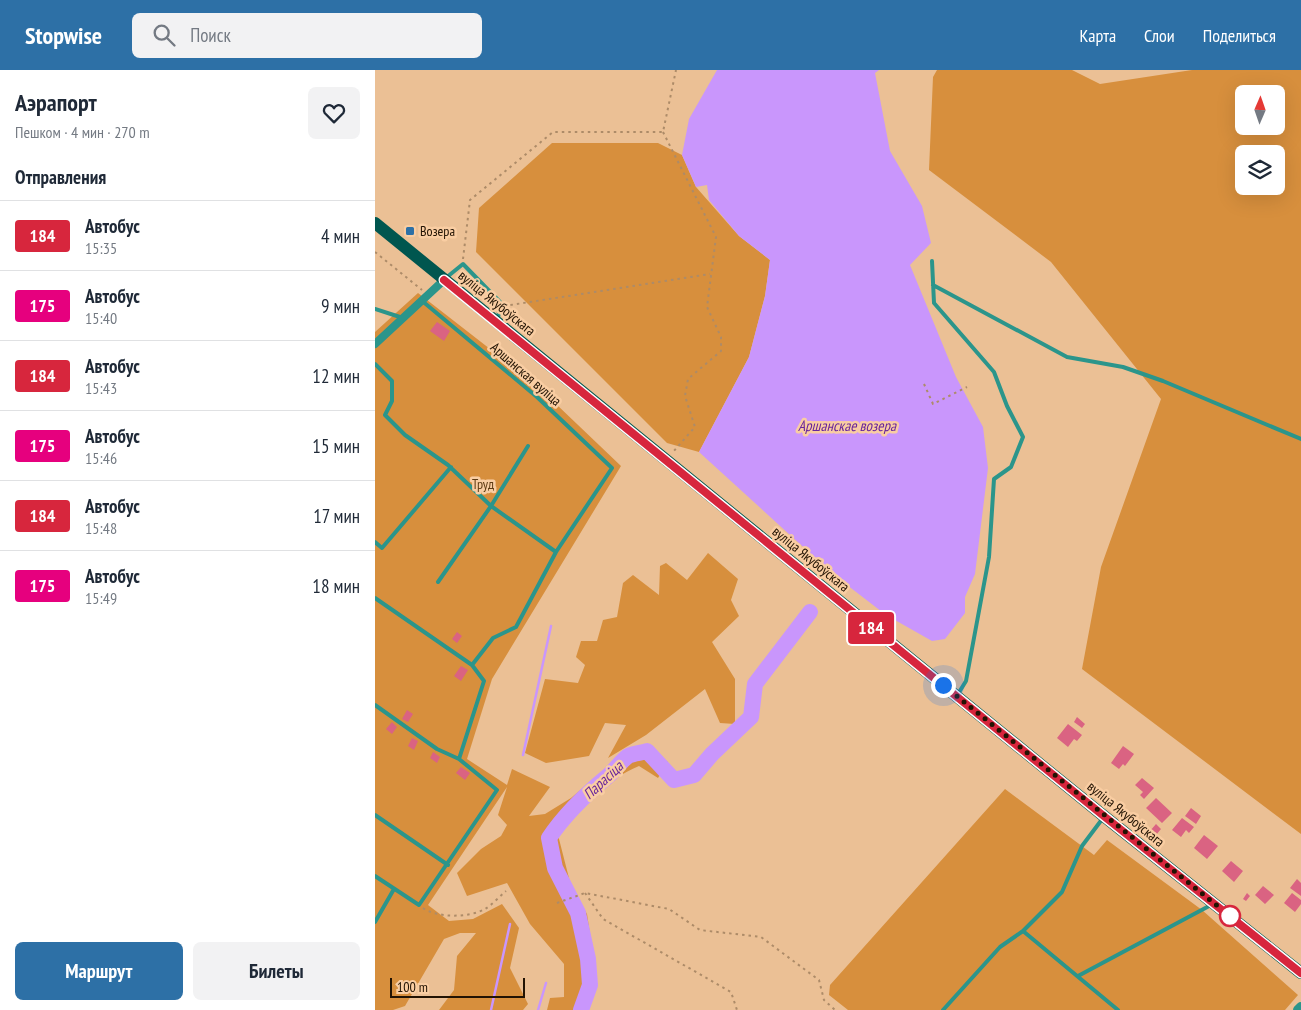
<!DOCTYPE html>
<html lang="ru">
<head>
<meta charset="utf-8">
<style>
  body { margin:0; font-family:"PT Sans Narrow",sans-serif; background:#f2f2f3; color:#1f2937; height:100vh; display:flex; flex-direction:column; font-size:19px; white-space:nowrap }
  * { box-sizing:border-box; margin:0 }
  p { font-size:16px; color:#747a83 }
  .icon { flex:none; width:28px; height:28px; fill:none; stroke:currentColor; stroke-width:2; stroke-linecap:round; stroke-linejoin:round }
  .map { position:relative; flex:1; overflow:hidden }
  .sheet { display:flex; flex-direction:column; background:#fff; width:375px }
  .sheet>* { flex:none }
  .badge { padding:0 10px; border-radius:4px; font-size:18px; line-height:32px }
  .needle { width:32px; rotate:2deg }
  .buttons { position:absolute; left:860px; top:15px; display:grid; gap:10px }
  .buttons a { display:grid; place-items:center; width:50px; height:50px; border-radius:8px; background:#fff; box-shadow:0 5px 20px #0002; font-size:25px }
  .scale { position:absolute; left:15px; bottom:12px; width:135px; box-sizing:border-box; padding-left:5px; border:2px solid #221303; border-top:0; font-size:14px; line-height:18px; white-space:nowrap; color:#221303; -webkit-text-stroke:4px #f9cda2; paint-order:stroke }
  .you { position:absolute; width:25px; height:25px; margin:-12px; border:4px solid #fff; border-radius:50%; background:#1a73e8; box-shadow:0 0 0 8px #1a73e833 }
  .map>.badge { position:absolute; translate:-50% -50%; box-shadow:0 0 0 2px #fff }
  h2 { padding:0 15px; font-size:19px; line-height:45px }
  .round { display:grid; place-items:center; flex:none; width:52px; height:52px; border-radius:8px; background:#f2f2f3 }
  .summary { display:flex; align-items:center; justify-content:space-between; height:85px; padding:0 15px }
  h1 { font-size:24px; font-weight:700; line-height:38px }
  .primary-button { display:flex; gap:10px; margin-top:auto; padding:10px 15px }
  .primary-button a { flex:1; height:58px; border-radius:8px; background:#2d70a6; color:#fff; font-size:20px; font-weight:700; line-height:58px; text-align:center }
  .primary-button a+a { background:#f2f2f3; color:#1f2937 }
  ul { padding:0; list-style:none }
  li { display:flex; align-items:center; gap:15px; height:70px; padding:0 15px; border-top:1px solid #e0e1e3 }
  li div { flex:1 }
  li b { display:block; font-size:19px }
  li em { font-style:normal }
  li .badge { min-width:55px; font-weight:700; text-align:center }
  header { display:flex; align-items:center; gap:30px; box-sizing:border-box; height:70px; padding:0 25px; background:#2d70a6; color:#fff }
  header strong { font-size:24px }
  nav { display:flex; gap:28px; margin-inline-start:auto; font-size:18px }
  .search { width:350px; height:45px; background:#f2f2f3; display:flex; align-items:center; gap:12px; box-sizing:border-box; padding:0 18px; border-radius:8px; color:#747a83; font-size:19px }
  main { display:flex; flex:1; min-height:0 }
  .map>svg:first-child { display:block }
  .green { fill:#d78f3d; fill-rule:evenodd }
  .water { fill:#c996fc }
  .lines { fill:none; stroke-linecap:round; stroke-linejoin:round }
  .stream { stroke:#c996fc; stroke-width:2.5 }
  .river { stroke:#c996fc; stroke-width:16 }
  .building { fill:#da6382 }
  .path { stroke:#ad8b68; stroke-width:2; stroke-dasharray:2.5 4; stroke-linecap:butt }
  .service { stroke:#2b958b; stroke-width:4 }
  .minor { stroke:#2b958b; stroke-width:8 }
  .tertiary { stroke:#2b958b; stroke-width:10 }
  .primary { stroke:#00564f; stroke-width:12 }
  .line-casing { stroke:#fff; stroke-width:11 }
  .line { stroke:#d7263d; stroke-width:8 }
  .walk { stroke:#221303; stroke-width:5; stroke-dasharray:0 9 }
  .poi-dot { fill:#2d70a6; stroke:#f9cda2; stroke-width:2 }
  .stop-dot { fill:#fff; stroke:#d7263d; stroke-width:2.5 }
  .labels { text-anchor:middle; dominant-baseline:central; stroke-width:5; stroke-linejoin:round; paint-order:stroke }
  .poi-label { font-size:14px; fill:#221303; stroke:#f9cda2; text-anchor:start }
  .street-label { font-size:14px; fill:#221303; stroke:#f9cda2 }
  .park-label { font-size:14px; fill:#5f3c14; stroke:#f9cda2 }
  .water-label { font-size:15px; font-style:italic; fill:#68259b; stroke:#f9cda2 }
</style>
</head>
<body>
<header>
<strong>Stopwise</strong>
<div class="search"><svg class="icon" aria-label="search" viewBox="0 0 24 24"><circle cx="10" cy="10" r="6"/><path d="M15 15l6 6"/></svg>Поиск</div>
<nav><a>Карта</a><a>Слои</a><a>Поделиться</a></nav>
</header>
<main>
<section class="sheet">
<div class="summary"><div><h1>Аэрапорт</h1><p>Пешком · 4 мин · 270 m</p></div><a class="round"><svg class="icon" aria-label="heart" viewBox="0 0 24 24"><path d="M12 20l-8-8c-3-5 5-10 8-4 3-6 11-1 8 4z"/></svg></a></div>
<h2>Отправления</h2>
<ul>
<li><span class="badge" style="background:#d7263d;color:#fff">184</span><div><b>Автобус</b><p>15:35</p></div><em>4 мин</em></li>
<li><span class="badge" style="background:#e6007e;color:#fff">175</span><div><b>Автобус</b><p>15:40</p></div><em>9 мин</em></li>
<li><span class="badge" style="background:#d7263d;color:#fff">184</span><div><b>Автобус</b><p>15:43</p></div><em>12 мин</em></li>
<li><span class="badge" style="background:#e6007e;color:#fff">175</span><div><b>Автобус</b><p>15:46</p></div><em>15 мин</em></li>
<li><span class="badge" style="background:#d7263d;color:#fff">184</span><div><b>Автобус</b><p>15:48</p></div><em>17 мин</em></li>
<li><span class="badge" style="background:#e6007e;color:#fff">175</span><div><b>Автобус</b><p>15:49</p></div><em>18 мин</em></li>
</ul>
<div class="primary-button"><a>Маршрут</a><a>Билеты</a></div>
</section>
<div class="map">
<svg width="926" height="940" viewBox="0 0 926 940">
  <rect width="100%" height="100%" fill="#ebc095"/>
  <path class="green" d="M562 0H697L725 14 817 0H926V764L707 599 726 497 786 329 676 192 554 100 558 7ZM869 24H901V56H869ZM869 84H901V116H869Z
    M177 73H283L307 85 321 117 364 166 395 190 390 226 374 287 324 382 292 373 101 182 104 138Z
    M43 223 159 313 246 396 117 609 92 689 132 715 137 699 175 717 154 746 170 744 196 728 249 683 272 677 293 692 283 708 264 696C231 709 206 740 183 765L196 816 212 844 220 897 211 907 201 940H172L175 928 189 927V894L155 854 132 813 92 826 82 803 106 779 126 766 132 755 123 745 132 717 53 835 74 851 98 849 127 834 144 858 135 898 153 934 148 940H64L79 920 82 886 101 863H85L69 869 30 936 18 940H0V262Z
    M333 483 363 509 356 530 364 546 337 572 360 609V654L345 653 330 619 271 665 233 688 251 655 230 653 214 686 171 693 150 683 170 609 203 613 210 595 201 587 206 571H222L228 550 242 547 248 513 258 505 284 525 285 496 291 493 312 510Z
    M630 719 719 785 732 770 827 840 923 925 910 940H473L454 925 455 915Z"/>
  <path class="water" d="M342 0H504L500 3 515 81 547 136 556 173 535 195 581 307 608 357 613 398 600 504 590 527V543L570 569 557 571 511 545 459 505 324 382 374 287 390 226 395 190 364 166 334 130 332 115 321 117 307 85 314 49Z"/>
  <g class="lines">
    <path class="stream" d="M148 685 176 556
      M116 940 135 854
      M163 940 171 913"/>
    <path class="river" d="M206 940 215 915 213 889 203 843 180 798 174 768C190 744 211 724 233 706 240 700 246 691 253 686 258 683 266 683 272 681L299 710 319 705 337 684 376 647 380 614 435 542"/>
  </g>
  <path class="building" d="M62 252 75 261 69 271 55 261Z
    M82 562 87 566 82 573 77 569Z
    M86 596 93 600 86 611 79 606Z
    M32 640 38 644 33 652 27 649Z
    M702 647 710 654 707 658 699 652Z
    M17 652 22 657 17 664 11 659Z
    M693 654 707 665 702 671 699 669 693 677 682 668Z
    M37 668 43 671 39 680 33 676Z
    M748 676 759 684 750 696 748 694 744 699 736 693Z
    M58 682 65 687 62 693 55 688Z
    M86 697 95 703 90 710 81 703Z
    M767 708 779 718 769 729 765 725 768 722 760 715Z
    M781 728 797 743 787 753 771 738Z
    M816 738 826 746 821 754 810 746Z
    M807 748 819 757 814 763 811 760 806 767 797 760Z
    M781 754 786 759 781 765 775 761Z
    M829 765 843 776 832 789 819 778Z
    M856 791 868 801 859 812 847 801Z
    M922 809 926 813V826L915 818Z
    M888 816 899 825 890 834 880 825Z
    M872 823 875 826 871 831 868 829Z
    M917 823 926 830V834L920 842 909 833Z"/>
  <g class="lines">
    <path class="path" d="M288 62 341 167 332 237 346 267V281L313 309 310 326 320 357 298 382
      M0 182 47 220
      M88 189 95 130 178 62H288L301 0
      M129 236 335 204
      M549 314 558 334 592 317
      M210 823 228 849 356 922 362 940
      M182 833 210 823 294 839 325 860 386 867 444 910 449 930 460 940
      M48 838C62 848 94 848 110 839 117 835 124 827 131 821"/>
    <path class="service" d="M557 191 559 233 619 302 632 336 648 367 636 397 619 409 614 487 591 611 583 624
      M72 207 88 194 125 232 123 249
      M558 215 692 287 748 297 788 311 926 369
      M46 230 162 327 237 398 181 482 141 557 118 568 97 595
      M0 239 28 248
      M0 294 17 311V331L10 345 30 365 73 395 116 436 181 482
      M0 472 7 478 76 397
      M63 512 116 436 153 376
      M0 528 97 595 109 611 84 689
      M0 635 62 679 84 689 122 720 44 835 0 806
      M0 745 73 795
      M0 852 19 819
      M648 861 743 940
      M703 906 836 835
      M568 940 625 877 648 861 687 822 707 776 728 748"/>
    <path class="minor" d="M0 274 69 210"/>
    <path class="tertiary" d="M923 940 926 937"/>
    <path class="primary" d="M0 153 730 747 926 903"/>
  </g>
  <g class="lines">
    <g class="line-casing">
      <path id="line" d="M69 210 730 747 926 903"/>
    </g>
    <use href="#line" class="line"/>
    <path class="walk" d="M568 615 855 846"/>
  </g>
  <rect class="poi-dot" x="30" y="156" width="10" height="10" rx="2.5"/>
  <circle class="stop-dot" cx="855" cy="846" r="10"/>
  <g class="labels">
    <g class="poi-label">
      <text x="45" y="161">Возера</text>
    </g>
    <g class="street-label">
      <text transform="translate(122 233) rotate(39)">вуліца Якубоўскага</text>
      <text transform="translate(151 304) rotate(41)">Аршанская вуліца</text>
      <text transform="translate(436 489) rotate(39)">вуліца Якубоўскага</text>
      <text transform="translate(751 744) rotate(39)">вуліца Якубоўскага</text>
    </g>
    <g class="park-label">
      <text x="108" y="414">Труд</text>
    </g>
    <g class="water-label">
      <text x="472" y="355">Аршанскае возера</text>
      <text transform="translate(228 710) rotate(-43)">Парасіца</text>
    </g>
  </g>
</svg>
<div class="buttons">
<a><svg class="needle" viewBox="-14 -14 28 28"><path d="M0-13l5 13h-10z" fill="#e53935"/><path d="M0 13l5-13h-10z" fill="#747a83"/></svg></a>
<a><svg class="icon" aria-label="layers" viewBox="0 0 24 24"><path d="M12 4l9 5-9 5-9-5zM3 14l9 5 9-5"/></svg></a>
</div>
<div class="scale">100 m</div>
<div class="you" style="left:568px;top:615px"></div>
<b class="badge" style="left:496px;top:558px;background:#d7263d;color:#fff">184</b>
</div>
</main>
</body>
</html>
